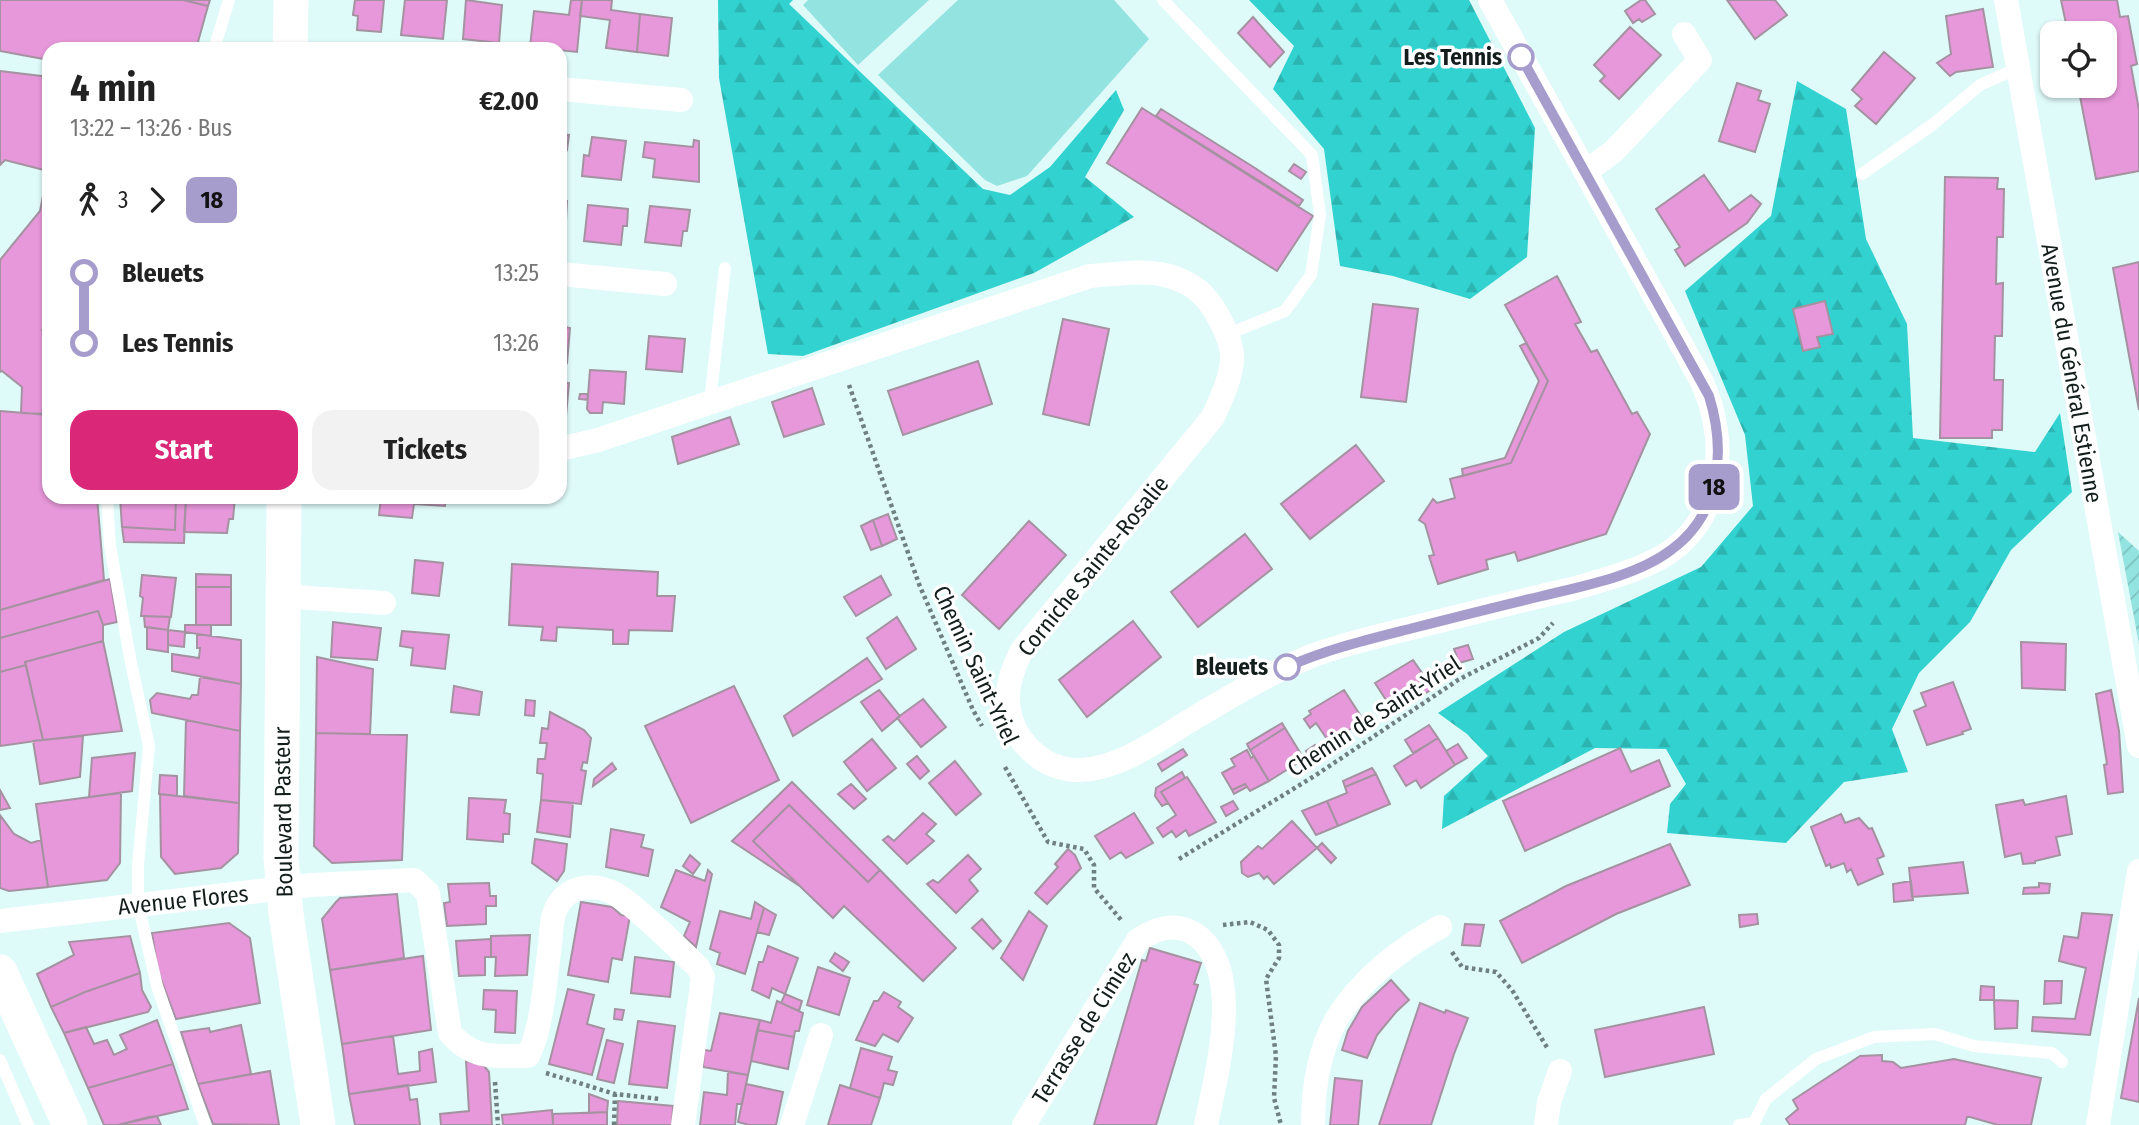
<!DOCTYPE html>
<html lang="en">
<head>
<meta charset="utf-8">
<style>
  body { margin:0; font-family:"Fira Sans Condensed",sans-serif; background:#f2f2f2; color:#222; height:100vh; display:flex; flex-direction:column; font-size:26px; white-space:nowrap }
  * { box-sizing:border-box; margin:0 }
  p { font-size:23px; color:#767676 }
  .icon { flex:none; width:38px; height:38px; fill:none; stroke:currentColor; stroke-width:2; stroke-linecap:round; stroke-linejoin:round }
  .map { position:relative; flex:1; overflow:hidden }
  .side { position:absolute; left:42px; top:42px; width:525px; height:462px; display:flex; flex-direction:column; background:#fff; border-radius:21px; box-shadow:0 2px 5px #0004 }
  .side>* { flex:none }
  .badge { padding:0 14px; border-radius:10px; font-size:24px; line-height:46px }
  .controls { position:absolute; left:2040px; top:21px; display:grid; gap:14px }
  .controls a { display:grid; place-items:center; width:77px; height:77px; border-radius:14px; background:#fff; box-shadow:0 2px 5px #0004; font-size:35px }
  .map>.badge { position:absolute; translate:-50% -50%; box-shadow:0 0 0 4px #fff }
  .legs { display:flex; align-items:center; gap:10px; height:77px; padding:0 28px; font-size:23px }
  .legs p { margin-inline-start:auto }
  .summary { display:flex; align-items:center; justify-content:space-between; height:119px; padding:0 28px }
  h1 { font-size:38px; font-weight:700; line-height:52px }
  .action { display:flex; gap:14px; margin-top:auto; padding:14px 28px }
  .action a { flex:1; height:80px; border-radius:21px; background:#db2777; color:#fff; font-size:28px; font-weight:700; line-height:80px; text-align:center }
  .action a+a { background:#f2f2f2; color:#222 }
  ul { padding:0 28px; list-style:none }
  li { display:flex; align-items:center; gap:24px; height:70px; font-size:26px }
  li i { display:grid; place-items:center; width:10px; height:100%; margin:0 9px; background:currentColor }
  li i::after { content:''; width:18px; height:18px; margin:-9px; border:5px solid; border-radius:50%; background:#fff }
  li p { margin-inline-start:auto }
  li:first-child i { background:linear-gradient(#0000 50%,currentColor 0) }
  li:last-child i { background:linear-gradient(currentColor 50%,#0000 0) }
  .map>svg:first-child { display:block }
  .forest { fill:url(#forest-firs) }
  .garden { fill:url(#garden-furrows) }
  .pitch { fill:#93e3e1 }
  .building { fill:#e798da; stroke:#a492a1; stroke-width:2 }
  .lines { fill:none; stroke-linecap:round; stroke-linejoin:round }
  .path { stroke:#6e807f; stroke-width:4.5; stroke-dasharray:3.5 3.5; stroke-linecap:butt }
  .lane { stroke:#fff; stroke-width:12 }
  .street { stroke:#fff; stroke-width:24 }
  .secondary { stroke:#fff; stroke-width:35 }
  .line-1-casing { stroke:#fff; stroke-width:16 }
  .line-1 { stroke:#a69dcd; stroke-width:10 }
  .stop-1-dot { fill:#fff; stroke:#a69dcd; stroke-width:3.5 }
  .labels { text-anchor:middle; dominant-baseline:central; stroke-width:7; stroke-linejoin:round; paint-order:stroke }
  .stop-label { font-size:23px; font-weight:bold; fill:#131d1c; stroke:#fff; text-anchor:end }
  .street-label { font-size:23px; fill:#131d1c; stroke:#fff }
</style>
</head>
<body>
<div class="map">
<svg width="2139" height="1125" viewBox="0 0 2139 1125">
  <defs>
    <pattern id="forest-firs" width="22" height="20" patternUnits="userSpaceOnUse" patternTransform="scale(1.75)"><rect width="22" height="20" fill="#31d2d0"/><path d="M5 1l3.5 6h-7zM16 11l3.5 6h-7z" fill="#2bb4b2"/></pattern>
    <pattern id="garden-furrows" width="10" height="10" patternUnits="userSpaceOnUse" patternTransform="scale(1.75)"><rect width="10" height="10" fill="#93e3e1"/><path d="M-1 1l2-2M0 10L10 0M9 11l2-2" fill="none" stroke="#7ec2c0"/></pattern>
  </defs>
  <rect width="100%" height="100%" fill="#defaf9"/>
  <path class="forest" d="M718 0H793L789 4 983 189 1010 195 1050 167 1116 90 1124 110 1085 177 1134 217 1034 273 803 356 768 354 719 78Z
    M1249 0H1469L1535 128 1527 257 1470 299 1393 276 1340 266 1324 149 1273 89 1294 46Z
    M1797 81 1846 109 1866 239 1907 324 1913 438 2035 452 2060 413 2072 492 2011 550 1970 622 1919 673 1892 729 1908 772 1844 782 1786 843 1667 833 1670 804 1686 784 1666 749 1595 748 1442 829 1444 796 1488 756 1467 734 1438 713 1564 632 1701 567 1753 506 1745 435 1685 291 1771 216Z"/>
  <path class="garden" d="M2118 532 2139 551V644Z"/>
  <path class="pitch" d="M808 0H929L858 65 803 5Z
    M958 0H1114L1149 39 1027 176 997 186 985 180 878 75Z"/>
  <path class="building" d="M0 0H183L208 6 196 49H49V60L0 51Z
    M183 0H210L208 6Z
    M355 0H384L381 32 357 30 358 16 353 15Z
    M405 0H447L443 39 401 35Z
    M466 0 502 5 499 43 463 39Z
    M571 0H582L577 52 530 47 534 11 569 15Z
    M582 0H612L611 10 640 14 637 52 606 48 610 20 580 16Z
    M1641 0H1645L1655 14 1642 22 1639 19 1633 23 1625 11Z
    M1727 0H1775L1787 15 1755 39Z
    M2061 0H2117L2120 17 2128 16 2137 64 2131 66 2139 110V171L2096 179 2078 86H2105V33H2068Z
    M1983 9 1993 67 1956 72 1950 76 1937 63 1951 54 1946 16Z
    M640 14 672 18 668 56 637 52Z
    M1253 17 1284 52 1270 67 1238 33Z
    M1630 27 1661 55 1619 99 1600 81 1605 76 1594 65Z
    M1884 52 1915 78 1876 124 1855 106 1862 99 1852 90Z
    M0 71 49 77V323L42 330 49 337V414L21 413 22 387 2 371 0 372V260L40 211 48 171 5 160 0 165Z
    M1737 83 1761 91 1758 100 1770 104 1755 152 1719 141Z
    M1142 108 1313 216 1277 271 1107 163Z
    M1161 109 1255 168 1303 200 1299 206 1156 116Z
    M560 134 569 135 567 150 560 149Z
    M592 137 626 141 621 180 582 176 584 155 589 156Z
    M694 140 699 141V182L653 177 655 159 643 157 645 142 693 147Z
    M1294 164 1306 172 1301 179 1289 171Z
    M1704 175 1729 211 1751 195 1761 204 1747 223 1685 266 1675 250 1680 247 1656 209Z
    M1945 177 1998 178 1997 189H2004L2003 237H1997L1996 284 2003 283 2002 336H1995L1994 380H2003L2002 430H1992V438H1940Z
    M560 201H567L565 240H560Z
    M588 205 628 209 627 226H623L621 245 584 241Z
    M650 206 690 210 687 231H683L681 246 645 242Z
    M2139 262V410L2113 268Z
    M1557 276 1581 322 1575 324 1591 352 1597 350 1632 414 1637 412 1650 434 1606 534 1518 561 1515 552 1486 560 1488 569 1438 584 1429 556 1434 555 1425 524 1419 520 1433 499 1437 503 1455 498 1450 479 1511 463 1548 381 1505 305Z
    M1825 301 1833 334 1817 337 1820 347 1803 351 1793 309Z
    M1373 304 1418 309 1406 402 1361 397Z
    M1063 319 1109 329 1089 425 1043 414Z
    M560 326 570 328 567 363 560 362Z
    M649 336 685 339 682 372 646 369Z
    M1526 343 1548 381 1511 463 1463 476 1462 469 1505 458 1539 381 1520 346Z
    M978 361 992 404 903 435 888 391Z
    M590 370 626 372 624 404 603 402 602 413H590L587 409Z
    M561 382 569 383 566 416 560 421Z
    M812 388 824 424 784 437 772 402Z
    M580 394H588L587 400 579 399Z
    M0 411 49 415V497H97L104 580 0 610Z
    M730 417 739 444 678 464 672 437Z
    M1356 445 1384 481 1310 539 1281 504Z
    M120 497H176L175 530 122 527Z
    M176 497H186L184 543 124 542 122 527 175 530Z
    M186 497H235L233 519H229L227 533 184 532Z
    M381 497H446L445 506 414 504 412 518 379 515Z
    M888 514 897 539 882 546 873 520Z
    M873 520 882 546 871 550 861 526Z
    M1029 521 1066 555 999 629 962 595Z
    M1245 534 1272 569 1198 627 1171 592Z
    M415 560 443 563 439 596 412 593Z
    M512 564 658 572 657 596H675L672 631 629 630 628 644H613V630L557 627 556 641 541 640 543 627 509 625Z
    M196 574 231 575V587H196Z
    M142 575 176 578 171 617 141 616 143 598 140 596Z
    M881 576 891 595 856 616 844 597Z
    M110 579 117 622 103 625 98 611 0 638V610Z
    M196 587H231V625H196Z
    M98 611 103 625V641L25 662 26 665 0 672V638Z
    M144 616 170 617 168 630 145 627Z
    M897 617 916 649 886 669 867 638Z
    M1133 621 1161 657 1087 717 1059 680Z
    M333 622 381 628 377 660 331 657Z
    M185 625H211V636L185 632Z
    M147 627 168 630V652L147 649Z
    M168 630 185 632 184 647 168 645Z
    M402 631 449 635 445 669 411 665 413 648 400 646Z
    M197 634 241 640V684L172 671V654L199 658 200 648H197Z
    M103 641 122 731 43 740 25 662Z
    M2021 642 2066 644 2065 690 2022 688Z
    M1468 645 1473 659 1459 663 1454 649Z
    M317 657 373 669 370 734 316 733Z
    M867 658 882 679 793 736 784 716Z
    M1413 660 1427 680 1388 703 1375 683Z
    M26 665 43 740 0 746V672Z
    M200 677 241 684 240 731 152 713 150 700 157 693 190 699 192 695H198Z
    M1427 680 1433 689 1415 699 1409 690Z
    M1953 682 1971 729 1962 732 1963 734 1927 745 1914 711 1926 706 1921 693Z
    M454 686 482 692 479 715 451 712Z
    M734 686 779 780 691 823 645 726Z
    M879 690 900 716 882 731 861 702Z
    M1344 690 1364 721 1329 742 1316 723 1310 728 1304 719 1311 714 1309 711Z
    M2111 690 2119 731 2123 792 2108 794 2104 765 2107 764 2096 694Z
    M923 699 946 727 921 747 897 718Z
    M526 700 535 701 534 716 525 715Z
    M550 712 584 730 591 738 587 763 583 762 581 770 586 771 581 804 541 800 543 774 537 773 538 759H545L547 743H540L542 728 548 729Z
    M186 720 240 731 239 803 184 796Z
    M1282 723 1285 728 1250 750 1247 744Z
    M1429 725 1438 738 1413 753 1405 740Z
    M1285 728 1304 759 1269 781 1250 750Z
    M316 733 407 735 402 860 332 863 314 846Z
    M83 736 80 777 40 784 33 741Z
    M1438 738 1455 765 1421 788 1416 780 1406 786 1394 766Z
    M872 739 896 768 867 791 844 762Z
    M1458 744 1467 758 1455 765 1446 751Z
    M1315 745 1322 759 1314 764 1306 751Z
    M1620 748 1631 772 1659 760 1670 786 1525 851 1503 801Z
    M1183 749 1187 755 1162 771 1158 764Z
    M1247 750 1251 758 1254 756 1269 781 1250 791 1245 784 1232 790 1222 773 1235 766 1231 759Z
    M135 753 132 791 89 797 92 758Z
    M917 756 929 771 920 779 907 764Z
    M955 761 981 794 956 815 929 783Z
    M612 763 616 769 593 786 594 779Z
    M1372 768 1376 774 1345 787 1343 781Z
    M1182 772 1185 778 1161 792 1168 803 1162 806 1155 796 1156 788Z
    M1376 774 1390 804 1338 826 1327 801 1347 793 1345 787Z
    M160 775 177 776V796L159 794Z
    M1187 777 1216 822 1189 836 1186 830 1176 837 1172 831 1163 837 1157 828 1176 815 1161 792Z
    M792 782 880 870 868 882 789 805 753 841 801 887 732 841Z
    M851 784 866 799 854 809 838 794Z
    M1245 784 1247 787 1234 794 1232 790Z
    M0 790 10 808 0 810Z
    M121 793 120 863 107 880 48 887 36 804Z
    M160 794 239 803 238 853 221 868 175 874 161 857Z
    M2066 796 2072 834 2056 837 2060 855 2035 861V863L2023 864 2021 853 2005 857 1996 805 2023 800 2025 805Z
    M469 798 506 800 504 813 510 814 509 834H503V842L467 839Z
    M541 800 573 803 570 837 537 832Z
    M1233 801 1238 809 1226 816 1221 807Z
    M1327 801 1338 826 1316 835 1302 811Z
    M789 805 868 882 880 870 956 948 923 981 844 906 833 918 753 841Z
    M923 813 936 824 926 834 934 841 907 864 883 840 888 836 894 841Z
    M1134 813 1153 843 1126 858 1121 852 1110 859 1095 836Z
    M1841 814 1845 823 1859 818 1869 829 1872 828 1884 856 1877 859 1883 874 1858 885 1851 869 1847 872 1844 863 1831 868 1830 864 1826 866 1811 827Z
    M0 815 14 834 31 843 41 840 48 887 9 891 0 888Z
    M1292 821 1317 848 1274 884 1267 876 1264 879 1259 873 1248 877 1242 873 1241 862 1258 846 1262 849Z
    M611 829 644 835 641 847 653 850 648 876 606 867Z
    M535 839 567 844 564 871 557 881 532 863Z
    M1322 843 1336 858 1331 863 1317 848Z
    M1670 844 1690 885 1616 914 1522 963 1500 921 1566 886Z
    M1068 849 1075 855 1081 868 1047 904 1035 893 1058 867 1055 864Z
    M690 855 700 864 693 874 683 866Z
    M968 855 981 869 969 880 978 891 956 913 927 884 933 880 938 883Z
    M1963 862 1968 893 1912 897 1909 868Z
    M676 870 705 881 708 870 712 874 696 947 684 936 690 922 661 907Z
    M1911 881 1913 900 1894 902 1893 884Z
    M489 883 490 896H496V906H486V924L447 926 444 903 450 902 448 884Z
    M2039 883 2050 884 2049 893 2023 894 2024 888 2039 887Z
    M397 894 404 958 330 970 322 919 336 902 340 898Z
    M581 902 612 907 621 915 630 916 622 960 612 958 608 982 568 975Z
    M755 902 764 908 745 974 717 964 720 953 710 949 720 911 751 919Z
    M764 908 776 915 769 935 757 932Z
    M1029 911 1047 926 1023 980 1001 958Z
    M2082 913 2112 915 2090 1035 2032 1031 2033 1017 2075 1019 2086 968 2059 961 2064 936 2078 938Z
    M1757 914 1758 924 1740 927 1739 915Z
    M982 919 1001 941 993 949 972 928Z
    M229 923 250 938 260 1003 176 1019 158 971 152 933Z
    M1465 924 1484 925 1480 946 1462 945Z
    M530 935 527 975 495 976 496 957H491V936Z
    M130 936 140 973 85 992 51 1007 37 974 74 955 69 942Z
    M491 939V957H485V975L459 976 456 941Z
    M768 946 798 958 785 994 772 988 769 998 752 990 759 962H763Z
    M1150 948 1201 963 1194 984 1198 985 1156 1125H1094L1142 960 1146 961Z
    M835 953 849 962 843 971 830 961Z
    M423 956 431 1030 342 1044 330 970Z
    M635 957 674 962 670 997 631 993Z
    M818 967 850 978 839 1015 807 1005Z
    M140 973 142 990 151 1007 148 1012 64 1033 51 1007 85 992Z
    M1391 980 1409 1000 1396 1012 1377 1035 1367 1058 1342 1050 1348 1031 1362 1007Z
    M2045 981H2062L2061 1003 2044 1004Z
    M1981 986 1994 987V1000H1980Z
    M568 989 594 995 587 1024 604 1029 592 1075 549 1064Z
    M484 990 517 991 515 1033 495 1032 496 1010 483 1009Z
    M884 992 901 1002 898 1007 913 1018 898 1042 883 1034 875 1046 856 1040 874 1001H878Z
    M785 994 802 1001 799 1011 781 1003Z
    M2139 998V1102L2121 1098Z
    M1994 1000 2018 1001 2017 1028 1995 1029Z
    M777 1001 803 1013 799 1031H795L794 1037 757 1030 760 1020 771 1023Z
    M1420 1003 1445 1013 1446 1010 1468 1018 1454 1054 1431 1125H1379Z
    M1704 1007 1714 1054 1605 1077 1595 1030Z
    M615 1009 624 1010 622 1020 614 1019Z
    M720 1013 760 1020 748 1075 703 1067 704 1050 711 1051Z
    M157 1020 173 1064 88 1088 64 1033 86 1027 94 1044 107 1040 114 1055 127 1049 120 1035Z
    M638 1021 675 1026 667 1088 629 1084Z
    M241 1025 251 1074 198 1084 181 1032 209 1028 210 1032Z
    M757 1030 794 1037 788 1069 751 1061Z
    M393 1036 398 1074 420 1071 419 1052 432 1049 436 1082 349 1094 342 1044Z
    M607 1040 623 1044 614 1083 597 1079Z
    M861 1048 892 1057 888 1070 897 1072 893 1085 884 1083 880 1098 850 1088Z
    M1882 1055V1061L1893 1062 1901 1068 1954 1059 2041 1078 2031 1125H1998L1970 1117H1967L1965 1125H1790L1786 1119 1798 1109 1793 1100 1860 1056Z
    M466 1061 483 1065 489 1072 492 1125H441L440 1114 469 1111Z
    M173 1064 188 1109 118 1125H104L88 1088Z
    M270 1071 279 1125 213 1124 198 1084Z
    M728 1072 748 1075 742 1104H737L735 1125H700L704 1092 727 1095Z
    M1335 1078 1362 1081 1358 1125H1330Z
    M746 1084 783 1092 776 1125H749L738 1122Z
    M408 1085 410 1100 417 1099 420 1125H355L349 1094Z
    M840 1085 880 1098 871 1125H828Z
    M589 1094 608 1101 607 1112 589 1113Z
    M618 1101 673 1106 672 1125H617Z
    M552 1110 553 1125H503L502 1115Z
    M607 1112V1125H553V1114Z
    M157 1116 161 1125H118L149 1117Z"/>
  <g class="lines">
    <path class="path" d="M849 385 919 584 973 710 982 726
      M1005 767 1048 842 1084 849 1094 865V888L1122 921
      M1179 859 1316 775 1458 680 1539 638 1553 623
      M1223 925 1250 922 1268 930 1279 945V958L1266 979 1276 1056 1274 1098 1281 1125
      M1452 952 1462 967 1496 972 1512 990 1548 1049
      M546 1073 615 1094 660 1099
      M495 1082 498 1125
      M614 1125 615 1094"/>
    <path class="lane" d="M1163 0 1312 155 1320 215 1311 275 1285 311 1228 334
      M214 49 229 0
      M1862 174 1932 125 1980 85 2018 68
      M710 402 725 268
      M107 497 110 546 131 663 149 746 138 865V904L157 986 205 1125
      M0 1060 28 1125
      M1739 1125 1754 1123 1766 1099 1816 1059 1874 1037 1935 1034 1974 1046 2052 1053 2062 1062"/>
    <path class="street" d="M2006 0 2139 746
      M560 89 681 100
      M1586 171 1613 152 1700 60 1684 34
      M560 274 665 284
      M560 449 598 440 1090 276C1114 274 1140 270 1165 275 1178 278 1193 285 1202 294 1216 308 1234 342 1232 361 1230 381 1221 399 1213 417L1022 650C1014 666 1007 683 1008 701 1010 739 1042 771 1081 770 1123 768 1162 737 1196 717 1233 695 1269 673 1309 657 1342 644 1377 637 1411 628 1465 615 1518 601 1572 589 1600 581 1631 573 1658 559 1724 524 1730 441 1701 380L1490 0
      M281 596 384 603
      M0 921 311 885 414 880 428 893 450 1033C473 1060 495 1056 528 1056 543 1026 545 979 550 946 551 936 551 924 554 914 564 882 600 881 623 899 650 919 674 945 698 967L703 977 683 1125
      M792 1125 821 1035
      M1024 1125 1138 940C1155 929 1174 922 1193 933 1247 966 1216 1075 1206 1125
      M1313 1125C1313 1090 1319 1051 1336 1020 1359 981 1401 948 1440 927
      M1546 1125 1549 1102 1560 1071
      M2098 1125 2139 871"/>
    <path class="secondary" d="M290 49 291 0
      M284 497 281 858 286 914 318 1125
      M0 972 70 1125"/>
  </g>
  <g class="lines">
    <g class="line-1-casing">
      <path id="line-1" d="M1287 667C1327 649 1370 639 1413 628 1456 617 1499 606 1542 596 1583 586 1637 576 1671 550 1721 514 1726 451 1709 396L1521 57"/>
    </g>
    <use href="#line-1" class="line-1"/>
  </g>
  <g class="stop-1-dot">
    <circle cx="1521" cy="57" r="12"/>
    <circle cx="1287" cy="667" r="12"/>
  </g>
  <g class="labels">
    <g class="stop-label">
      <text x="1502" y="57">Les Tennis</text>
      <text x="1268" y="667">Bleuets</text>
    </g>
    <g class="street-label">
      <text transform="translate(2072 373) rotate(80)">Avenue du Général Estienne</text>
      <text transform="translate(1093 566) rotate(-51)">Corniche Sainte-Rosalie</text>
      <text transform="translate(976 665) rotate(65)">Chemin Saint-Yriel</text>
      <text transform="translate(1374 716) rotate(-33)">Chemin de Saint-Yriel</text>
      <text transform="translate(283 812) rotate(-91)">Boulevard Pasteur</text>
      <text transform="translate(183 900) rotate(-6)">Avenue Flores</text>
      <text transform="translate(1084 1028) rotate(-58)">Terrasse de Cimiez</text>
    </g>
  </g>
</svg>
<div class="controls">
<a><svg class="icon" aria-label="locate" viewBox="0 0 24 24"><circle cx="12" cy="12" r="6"/><path d="M12 2v4M12 18v4M2 12h4M18 12h4"/></svg></a>
</div>
<b class="badge" style="left:1714px;top:487px;background:#a69dcd;color:#111">18</b>
<section class="side">
<div class="summary"><div><h1>4 min</h1><p>13:22 – 13:26 · Bus</p></div><b>€2.00</b></div>
<div class="legs"><svg class="icon" aria-label="walk" viewBox="0 0 24 24"><circle cx="13" cy="4" r="2"/><path d="M13 8l-2 6 4 7M11 14l-3 7M7 12l3-4h3l4 4"/></svg>3<svg class="icon" aria-label="forward" viewBox="0 0 24 24"><path d="M9 5l7 7-7 7"/></svg><b class="badge" style="background:#a69dcd;color:#111">18</b></div>
<ul>
<li><i style="color:#a69dcd"></i><b>Bleuets</b><p>13:25</p></li>
<li><i style="color:#a69dcd"></i><b>Les Tennis</b><p>13:26</p></li>
</ul>
<div class="action"><a>Start</a><a>Tickets</a></div>
</section>
</div>
</body>
</html>
